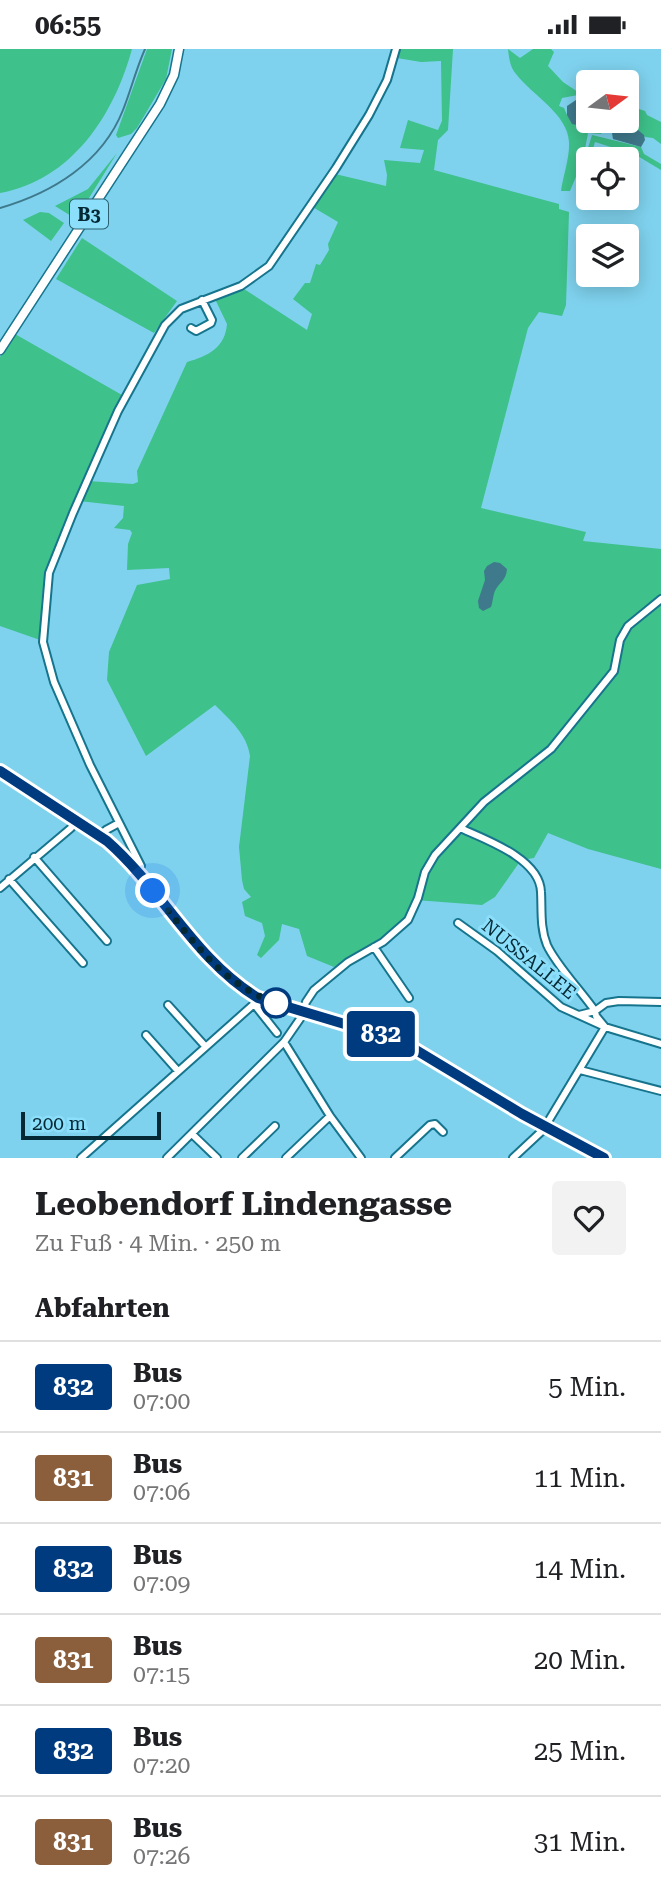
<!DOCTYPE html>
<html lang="de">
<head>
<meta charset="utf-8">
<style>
  body { margin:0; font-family:"Roboto Serif",serif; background:#f2f2f2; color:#202124; height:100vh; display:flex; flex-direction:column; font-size:26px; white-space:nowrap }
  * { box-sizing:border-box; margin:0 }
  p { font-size:23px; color:#757577 }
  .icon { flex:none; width:38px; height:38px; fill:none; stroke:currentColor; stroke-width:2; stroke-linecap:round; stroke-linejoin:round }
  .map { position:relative; height:1109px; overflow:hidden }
  .drawer { display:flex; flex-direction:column; background:#fff; flex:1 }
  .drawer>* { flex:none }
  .badge { padding:0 14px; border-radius:5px; font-size:24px; line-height:46px }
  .needle { width:46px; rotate:75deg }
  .controls { position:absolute; left:576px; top:21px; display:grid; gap:14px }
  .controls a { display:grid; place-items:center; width:63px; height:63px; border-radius:7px; background:#fff; box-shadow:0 4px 18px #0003; font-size:35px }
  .scale { position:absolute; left:21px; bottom:18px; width:140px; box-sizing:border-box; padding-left:7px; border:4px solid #042934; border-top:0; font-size:19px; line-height:24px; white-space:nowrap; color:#042934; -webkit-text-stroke:5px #8cdffb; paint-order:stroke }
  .you { position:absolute; width:35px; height:35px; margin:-18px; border:5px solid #fff; border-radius:50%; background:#1a73e8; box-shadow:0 0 0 10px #1a73e833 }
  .map>.badge { position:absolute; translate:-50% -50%; box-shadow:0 0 0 4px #fff }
  h2 { padding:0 35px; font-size:26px; line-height:63px }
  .round { display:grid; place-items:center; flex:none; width:74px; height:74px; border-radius:7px; background:#f2f2f2 }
  .headline { display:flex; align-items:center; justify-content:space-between; height:119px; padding:0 35px }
  h1 { font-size:33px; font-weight:700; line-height:52px }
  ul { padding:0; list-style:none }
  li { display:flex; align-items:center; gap:21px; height:91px; padding:0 35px; border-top:2px solid #e0e0e0 }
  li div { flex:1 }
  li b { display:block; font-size:26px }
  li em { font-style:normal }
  li .badge { min-width:77px; font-weight:700; text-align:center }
  .status { display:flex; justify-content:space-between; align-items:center; height:49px; padding:0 35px; background:#fff; direction:ltr }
  .status svg { height:19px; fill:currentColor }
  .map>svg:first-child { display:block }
  .green { fill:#3ec18a }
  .water { fill:#3f798c }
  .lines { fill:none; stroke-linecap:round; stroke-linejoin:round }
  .stream { stroke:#3f798c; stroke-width:2 }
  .minor-casing { stroke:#16748d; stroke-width:10 }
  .major-casing { stroke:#16748d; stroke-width:11 }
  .minor { stroke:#fff; stroke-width:6 }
  .major { stroke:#fff; stroke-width:8 }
  .line-casing { stroke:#fff; stroke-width:16 }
  .line { stroke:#003b80; stroke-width:10 }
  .walk { stroke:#042934; stroke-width:7; stroke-dasharray:0 12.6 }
  .stop-dot { fill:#fff; stroke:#003b80; stroke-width:3.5 }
  .labels { text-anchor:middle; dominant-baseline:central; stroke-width:6; stroke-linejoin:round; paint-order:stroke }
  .shield { fill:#8cdffb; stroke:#2d6070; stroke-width:2 }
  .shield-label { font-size:18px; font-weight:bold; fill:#042934 }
  .street-label { font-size:19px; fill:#042934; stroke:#8cdffb }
</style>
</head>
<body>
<div class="status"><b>06:55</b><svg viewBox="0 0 49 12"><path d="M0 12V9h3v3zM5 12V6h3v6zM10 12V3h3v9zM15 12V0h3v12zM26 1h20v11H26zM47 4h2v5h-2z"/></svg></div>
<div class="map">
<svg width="661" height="1109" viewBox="0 0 661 1109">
  <rect width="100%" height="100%" fill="#7fd2ee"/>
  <path class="green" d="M0 0H132C114 66 72 131 0 144Z
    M147 0H172L166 30 137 79 131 85 118 89 116 86Z
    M397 0H453L448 81 438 91 434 121 559 155V160L569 163 566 256 562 267 539 263 528 279 481 459 586 483 583 492 661 500V820L588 800 548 784 534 809 521 811 495 848 482 856 415 851C402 883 362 899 334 918L307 907 299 880 282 875 279 891 261 909 257 906 265 887 262 874 245 867 242 853 251 848 244 840 242 831 239 798 250 707C247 685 230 671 215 656L146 707 107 631 109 603 137 536 170 530 169 519 127 521 128 495 132 484 130 481 114 479 123 469 124 457 79 452 88 432 133 435 138 433 137 422 187 313C208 307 225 299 227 275L215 250 244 240 307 281 312 265 293 250 305 234H310L316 215 320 216 329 201 328 195 338 173 311 157 335 125 386 137 387 126 384 111 420 114 424 101 400 99 408 71 438 81 442 72 441 12 421 13 397 9Z
    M508 0 520 9 533 0H551L554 3 548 17 563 33 578 43V46L562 49 559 57 564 59 567 66 579 76 593 75 594 72H607L601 85 588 84 583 111 570 142H561C563 127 570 108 569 93 568 65 531 45 516 25 510 18 509 9 508 0Z
    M627 58 637 63 639 60 645 62 647 66 661 73V95L653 89 645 88 627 71Z
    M592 86 641 98 644 105 661 115V121L636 106 595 93 581 139 576 138Z
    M117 104 76 170 55 157 88 140Z
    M40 163 49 164 64 174 51 192 23 171Z
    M82 189 177 252 154 284 56 230Z
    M15 285 122 346 69 463 46 526 42 547 40 591 0 577V308Z"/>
  <path class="water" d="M579 49 588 52V72H594L593 75 583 77 572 75 567 66V57Z
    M626 71 644 86 645 91 641 98 613 90 612 84 618 72Z
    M494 513 500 514 507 520C506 531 501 532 496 540 493 544 493 553 491 558L483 562 479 559 478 552 485 531 484 522 487 517Z"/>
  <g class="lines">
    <path class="stream" d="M0 159C52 144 102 114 123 61 131 41 136 20 145 0"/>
    <g class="minor-casing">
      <path id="minor" d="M191 279 196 282 211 274 212 271 202 251
        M0 722 107 792 120 803C165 852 199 914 258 949L401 992 522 1065 604 1109
        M460 779C487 791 540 810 541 843 542 861 540 879 547 896 556 916 582 943 595 962L596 967 605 978 543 1081 513 1109
        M99 787 106 781 119 774
        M34 808 107 892
        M141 817 90 716 54 633 43 593 49 524 73 464 118 362 165 276 181 260 241 237 269 217 336 119 369 66 387 31 396 0
        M9 830 83 914
        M0 839 71 779 75 771
        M458 874 497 902 561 958 605 978 661 995
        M374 898 409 949
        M254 955 277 984
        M168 956 205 997
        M579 966 595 962 606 954 619 952 661 953
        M146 986 178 1022
        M284 993 330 1067 361 1109
        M580 1021 661 1042
        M192 1085 217 1109
        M81 1109 254 955 258 949
        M167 1109 284 993 302 967 306 953 314 941 348 913 383 893 408 871 418 849 425 823 435 806 484 753 551 700 614 622 620 591 628 577 661 550
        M242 1109 275 1077
        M286 1109 330 1067
        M395 1109 430 1076 435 1075 443 1083"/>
    </g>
    <g class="major-casing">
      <path id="major" d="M0 301 160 55 174 26 179 0"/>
    </g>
    <use href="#minor" class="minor"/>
    <use href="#major" class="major"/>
  </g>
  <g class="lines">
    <g class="line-casing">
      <path id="line" d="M0 722 107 792C162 840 194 910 258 949L401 992 522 1065 604 1109"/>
    </g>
    <use href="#line" class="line"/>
    <path class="walk" d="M153 842C189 887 222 938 280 955L276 954"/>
  </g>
  <circle class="stop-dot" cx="276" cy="954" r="14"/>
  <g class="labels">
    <rect class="shield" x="70" y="150.5" width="38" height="29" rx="5"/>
    <g class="shield-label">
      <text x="89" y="165">B3</text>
    </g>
    <g class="street-label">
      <text transform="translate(529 910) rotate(39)">NUSSALLEE</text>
    </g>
  </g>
</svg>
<div class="controls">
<a><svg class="needle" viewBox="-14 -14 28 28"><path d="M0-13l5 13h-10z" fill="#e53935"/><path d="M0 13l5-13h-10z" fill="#757577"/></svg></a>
<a><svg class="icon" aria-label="locate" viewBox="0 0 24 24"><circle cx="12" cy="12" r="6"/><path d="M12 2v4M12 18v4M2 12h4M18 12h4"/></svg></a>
<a><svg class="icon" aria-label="layers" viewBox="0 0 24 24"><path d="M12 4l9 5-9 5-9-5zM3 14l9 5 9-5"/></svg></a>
</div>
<div class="scale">200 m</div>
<div class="you" style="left:153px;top:842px"></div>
<b class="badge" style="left:381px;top:985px;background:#003b80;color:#fff">832</b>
</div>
<section class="drawer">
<div class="headline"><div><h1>Leobendorf Lindengasse</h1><p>Zu Fuß · 4 Min. · 250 m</p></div><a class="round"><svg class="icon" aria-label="heart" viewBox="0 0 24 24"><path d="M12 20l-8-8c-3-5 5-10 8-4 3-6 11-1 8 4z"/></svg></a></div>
<h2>Abfahrten</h2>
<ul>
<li><span class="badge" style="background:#003b80;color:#fff">832</span><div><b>Bus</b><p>07:00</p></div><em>5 Min.</em></li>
<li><span class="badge" style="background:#8b5e3c;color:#fff">831</span><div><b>Bus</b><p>07:06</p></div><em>11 Min.</em></li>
<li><span class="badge" style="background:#003b80;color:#fff">832</span><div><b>Bus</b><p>07:09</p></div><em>14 Min.</em></li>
<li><span class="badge" style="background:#8b5e3c;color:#fff">831</span><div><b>Bus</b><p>07:15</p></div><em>20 Min.</em></li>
<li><span class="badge" style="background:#003b80;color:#fff">832</span><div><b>Bus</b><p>07:20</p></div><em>25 Min.</em></li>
<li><span class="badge" style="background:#8b5e3c;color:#fff">831</span><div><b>Bus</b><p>07:26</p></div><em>31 Min.</em></li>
</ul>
</section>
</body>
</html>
